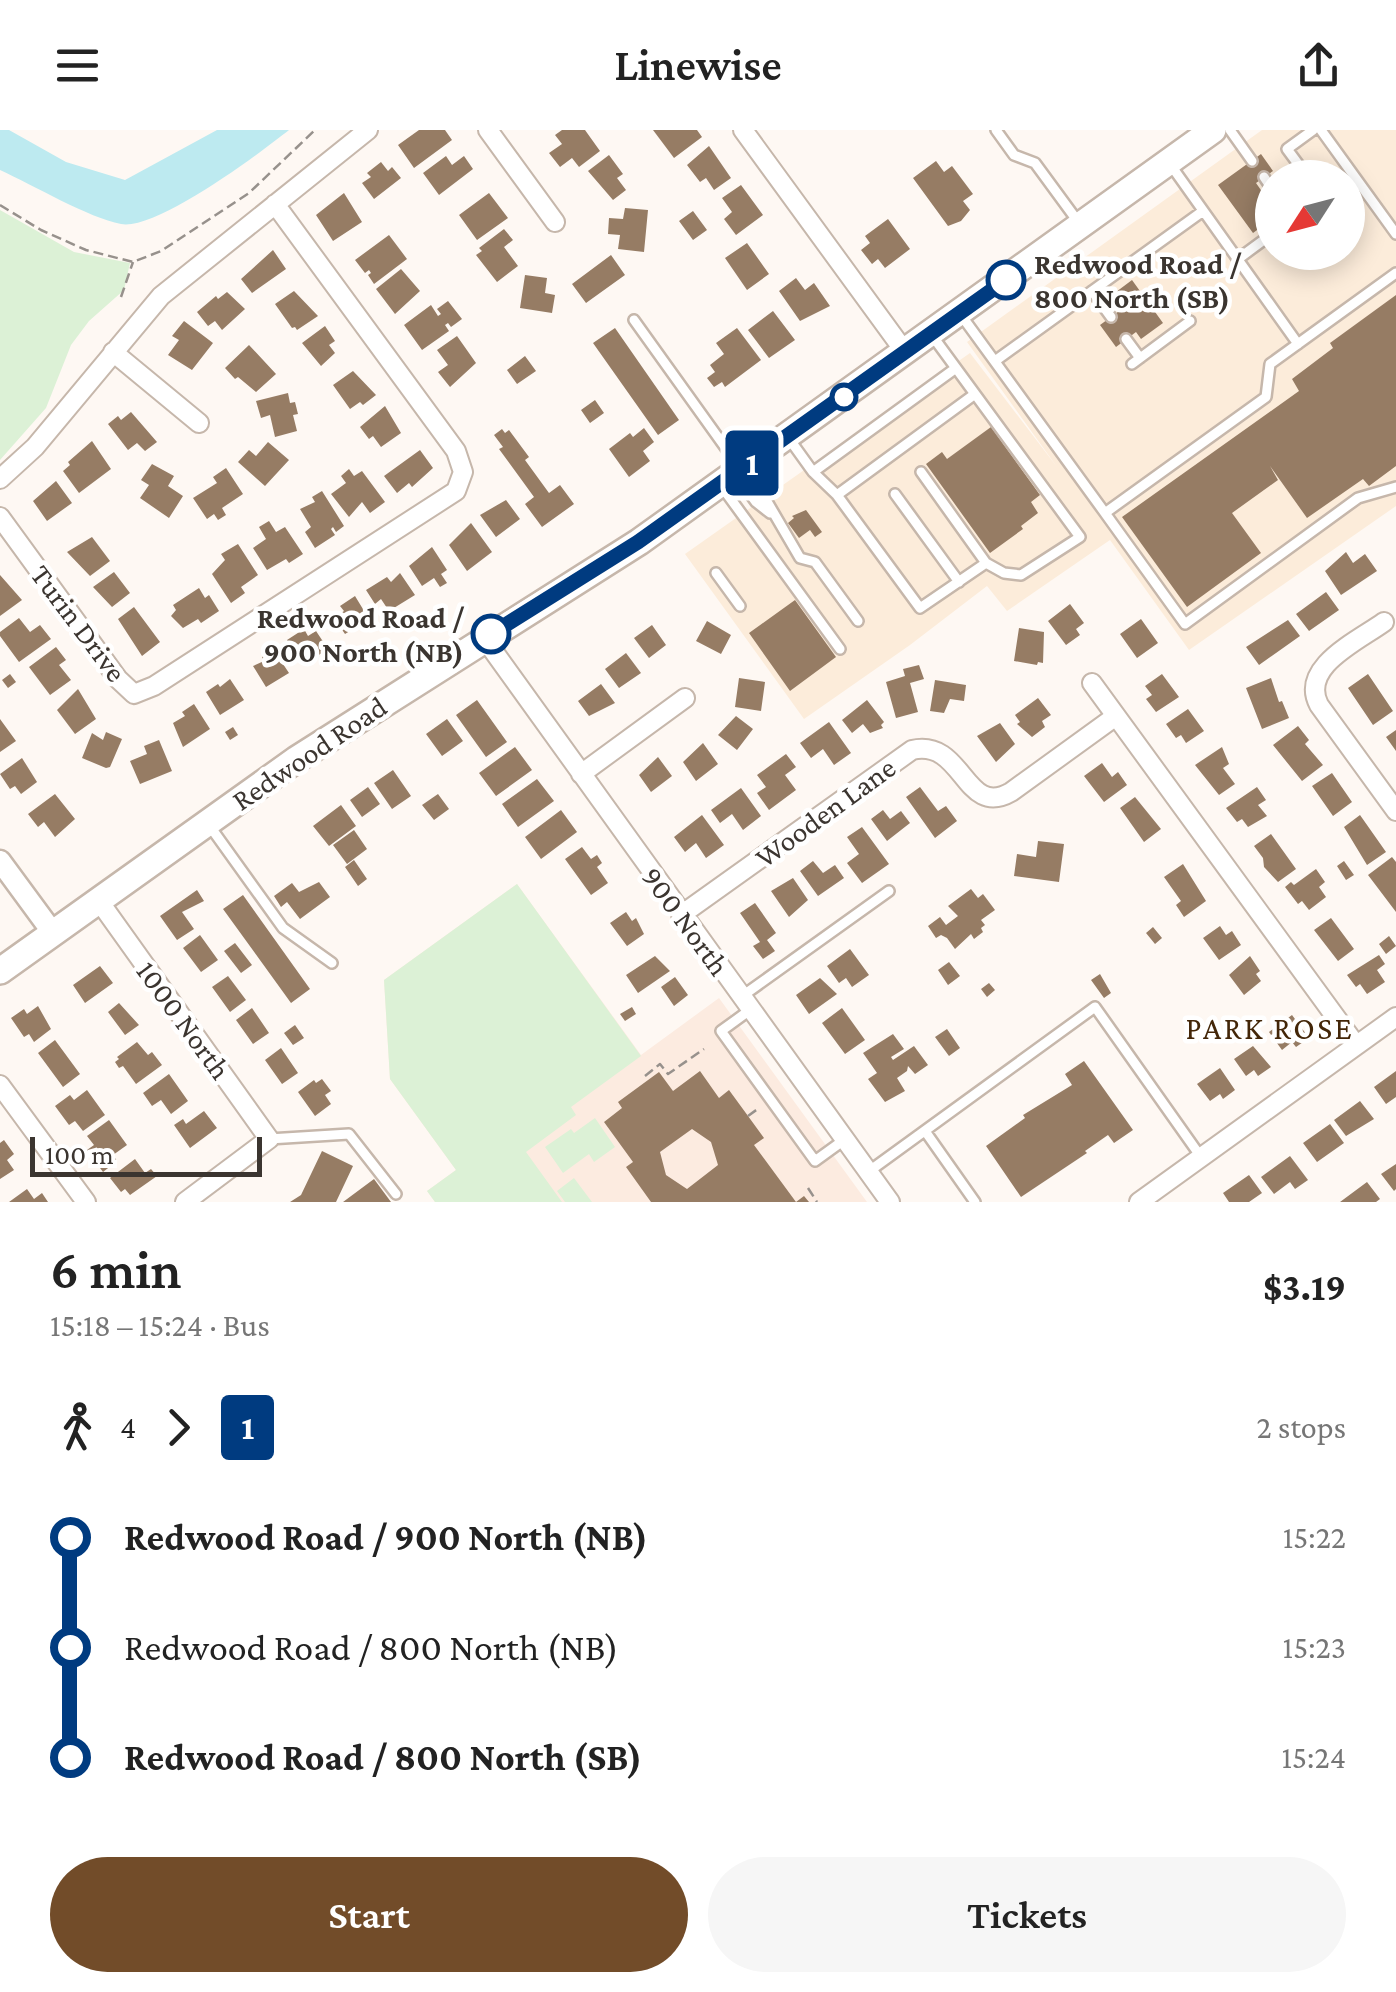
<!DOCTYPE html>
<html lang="en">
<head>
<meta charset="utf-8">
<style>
  body { margin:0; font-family:"Crimson Pro",serif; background:#f6f6f6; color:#222; height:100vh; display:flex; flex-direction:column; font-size:38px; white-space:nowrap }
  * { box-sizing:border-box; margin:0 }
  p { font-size:32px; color:#767676 }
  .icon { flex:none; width:55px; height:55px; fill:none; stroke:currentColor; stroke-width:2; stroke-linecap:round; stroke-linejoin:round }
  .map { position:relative; height:1072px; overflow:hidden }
  .sheet { display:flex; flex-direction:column; background:#fff; flex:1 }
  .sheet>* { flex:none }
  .badge { padding:0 20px; border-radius:8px; font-size:35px; line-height:65px }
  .needle { width:65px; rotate:234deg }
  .tools { position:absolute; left:1255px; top:30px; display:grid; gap:20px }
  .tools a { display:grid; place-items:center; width:110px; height:110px; border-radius:50%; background:#fff; box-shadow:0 5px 25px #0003; font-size:50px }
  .scale { position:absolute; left:30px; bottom:25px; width:232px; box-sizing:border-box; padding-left:10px; border:5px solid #3b3530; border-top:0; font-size:28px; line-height:35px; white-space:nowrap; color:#3b3530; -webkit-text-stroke:8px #fff; paint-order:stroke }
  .map>.badge { position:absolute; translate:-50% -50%; box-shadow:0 0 0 5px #fff }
  .legs { display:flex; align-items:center; gap:15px; height:110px; padding:0 50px; font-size:32px }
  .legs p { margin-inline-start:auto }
  .summary { display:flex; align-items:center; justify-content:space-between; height:170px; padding:0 50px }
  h1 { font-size:55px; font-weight:600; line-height:75px }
  .cta { display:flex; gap:20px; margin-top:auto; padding:20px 50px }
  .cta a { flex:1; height:115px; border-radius:60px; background:#724c29; color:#fff; font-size:40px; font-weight:600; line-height:115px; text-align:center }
  .cta a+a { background:#f6f6f6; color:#222 }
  ul { padding:0 50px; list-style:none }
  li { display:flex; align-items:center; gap:35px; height:110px; font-size:38px }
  li i { display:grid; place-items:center; width:15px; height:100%; margin:0 12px; background:currentColor }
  li i::after { content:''; width:25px; height:25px; margin:-12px; border:8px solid; border-radius:50%; background:#fff }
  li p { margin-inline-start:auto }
  li:first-child i { background:linear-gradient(#0000 50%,currentColor 0) }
  li:last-child i { background:linear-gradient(currentColor 50%,#0000 0) }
  header { display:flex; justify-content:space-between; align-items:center; height:130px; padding:0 50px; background:#fff; font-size:45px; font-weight:600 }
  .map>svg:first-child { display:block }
  .commercial { fill:#fcecda; fill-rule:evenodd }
  .education { fill:#fcebe0 }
  .green { fill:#dcf1d6 }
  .water { fill:#bdeaf0 }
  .building { fill:#967c64; fill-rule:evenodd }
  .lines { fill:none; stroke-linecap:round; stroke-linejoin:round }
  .service-casing { stroke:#c6b7ab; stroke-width:14 }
  .minor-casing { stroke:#c6b7ab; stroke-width:22 }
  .tertiary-casing { stroke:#c6b7ab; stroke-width:25 }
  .secondary-casing { stroke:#c6b7ab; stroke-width:30 }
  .path { stroke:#97918c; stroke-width:2.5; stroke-dasharray:10 5; stroke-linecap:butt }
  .service { stroke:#fff; stroke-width:9 }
  .minor { stroke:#fff; stroke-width:18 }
  .tertiary { stroke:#fff; stroke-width:20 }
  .secondary { stroke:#fff; stroke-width:25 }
  .line-1-casing { stroke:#fff; stroke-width:22 }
  .line-1 { stroke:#003b80; stroke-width:15 }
  .stop-1-dot { fill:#fff; stroke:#003b80; stroke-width:5 }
  .labels { text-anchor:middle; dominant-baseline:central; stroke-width:9; stroke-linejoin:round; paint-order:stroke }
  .stop-label { font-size:30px; font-weight:bold; fill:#3b3530; stroke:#fff; text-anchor:start }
  .street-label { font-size:30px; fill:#3b3530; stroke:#fff }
  .neighbourhood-label { font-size:32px; letter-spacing:2.5px; fill:#432608; stroke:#fff }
</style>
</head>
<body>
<header><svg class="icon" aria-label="menu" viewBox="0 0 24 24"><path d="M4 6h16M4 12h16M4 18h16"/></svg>Linewise<svg class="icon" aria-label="share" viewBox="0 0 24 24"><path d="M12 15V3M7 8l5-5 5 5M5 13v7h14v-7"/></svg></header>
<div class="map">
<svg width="1396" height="1072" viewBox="0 0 1396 1072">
  <rect width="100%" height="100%" fill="#fef8f3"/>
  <path class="commercial" d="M1262 0H1396V376L1189 520 1110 410 1007 481 987 456 910 515 804 589 685 424 970 223 1057 337 967 212ZM1272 48H1348V122H1272Z"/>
  <path class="education" d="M517 754 641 925 719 868 867 1072H435L427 1061 456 1040 390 949 384 850Z"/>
  <path class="green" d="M0 80 74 122 130 133 124 160 89 191 71 215 46 278 0 330Z
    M517 754 641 926 571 977 576 985 526 1022 562 1072H435L427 1061 456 1040 390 949 384 850Z
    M595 988 615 1017 594 1032 589 1024 563 1043 545 1017 571 999 574 1003Z
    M574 1048 592 1072H565L557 1061Z"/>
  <path class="water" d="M0 0H9L66 32 125 50 217 0H289C260 23 156 101 121 94 89 88 33 55 0 40Z"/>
  <path class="building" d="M419 0H445L452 10 414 38 398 15Z
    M562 0H585L600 21 579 37 572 28 560 37 549 23 562 14 555 5Z
    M653 0H697L702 7 674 28Z
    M709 16 731 48 714 60 706 48 700 52 687 35Z
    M1261 24 1273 41 1256 53 1272 76V89L1253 103 1218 55Z
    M609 25 623 44 617 48 626 60 613 70 588 41Z
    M446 26 452 35 464 26 473 39 439 65 423 43Z
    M936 31 944 42 952 36 973 64 963 71 970 80 961 91 948 96 913 48Z
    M381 32 388 41 392 37 401 48 374 69 362 53 371 47 367 43Z
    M741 55 763 85 736 105 724 89 732 82 722 68Z
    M344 63 362 92 333 111 316 85Z
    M489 63 508 88 477 110 459 85Z
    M625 78 648 80 644 122 618 119 620 105 608 104 609 88 623 89Z
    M693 81 707 100 693 110 679 91Z
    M888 89 910 119 885 138 878 129 872 134 861 120 870 113 865 106Z
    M504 99 513 110 504 117 518 136 497 152 476 125 482 121 479 118Z
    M389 105 407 129 374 154 368 145 371 143 369 140 365 143 355 130Z
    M747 113 769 144 747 160 725 128Z
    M273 120 286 139 252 163 241 149Z
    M611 125 625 145 586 173 572 154Z
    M401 139 420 161 395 184 376 159Z
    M525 145 547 148 545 163 555 165 552 183 520 178Z
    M796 148 805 160 814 153 830 176 800 191 779 161Z
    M1132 150 1163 193 1141 209 1136 202 1116 217 1100 195 1122 179 1112 165Z
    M294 161 318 186 297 200 295 197 292 198 275 174Z
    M227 162 245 179 222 200 215 191 208 196 197 182 216 166 218 169Z
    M1396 165V336L1369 356 1363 349 1307 388 1270 336 1278 350 1232 383 1261 423 1187 477 1122 387 1299 261 1292 249 1333 218 1330 213Z
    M448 171 462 189 451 197 448 193 445 195 449 201 422 220 404 195 431 175 438 186 441 184 437 179Z
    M773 181 795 210 769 228 748 200Z
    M184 191 213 213 192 240 168 225 179 210 172 206Z
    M325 196 335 211 329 215 335 223 321 236 302 213Z
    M615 198 679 290 658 305 593 213Z
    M737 198 761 230 725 257 722 252 714 257 707 248 715 242 710 235 724 224 716 213Z
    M457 206 476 233 450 257 438 242 448 235 437 220Z
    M249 215 276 244 256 262 238 247 235 249 225 238Z
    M525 226 536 241 517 254 507 240Z
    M353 241 376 265 363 275 360 272 350 279 333 255Z
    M288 263 290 273 295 272 298 284 293 285 297 301 275 307 270 285 261 288 256 271Z
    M595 270 604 283 590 293 581 280Z
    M385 276 401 303 381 317 373 306 369 309 360 297Z
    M131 282 157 312 145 321 137 313 128 320 108 294 118 286 121 290Z
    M991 297 1040 365 1031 372 1038 383 1021 396 1023 399 990 423 926 334 942 322 947 329Z
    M644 298 654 312 643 321 650 331 629 347 609 319 630 303 633 307Z
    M502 299 505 303 509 300 529 327 525 330 549 363 560 355 574 374 542 397 525 374 534 367 499 319 503 317 494 305Z
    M92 311 111 339 79 363 63 341 70 335 68 332Z
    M268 312 289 330 265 356 238 332 249 320 256 326Z
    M420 320 433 338 412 357 409 353 397 363 384 346Z
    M152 334 174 346 168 356 183 366 169 388 140 368 149 355 141 350Z
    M226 338 243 364 222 378 226 385 218 390 214 384 207 389 193 368 217 353 213 347Z
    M349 339 354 346 362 341 385 372 370 383 362 372 349 387 331 364 346 353 341 346Z
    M56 351 72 373 47 391 33 371Z
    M322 361 344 396 336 402 333 397 331 399 335 405 315 418 305 402 311 397 300 379 315 372 312 367Z
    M506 370 520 389 496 407 480 385Z
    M806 380 822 402 815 407 810 400 799 408 788 393 794 388 792 386Z
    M269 391 276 402 285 397 303 424 289 433 286 429 267 440 253 418 266 409 259 397Z
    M471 393 492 422 467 441 449 415Z
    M92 407 110 431 90 446 67 422Z
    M238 414 258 445 241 457 245 463 231 473 212 444 225 430 221 424Z
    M432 417 447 440 441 444 447 453 440 457 434 448 422 456 409 436Z
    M1346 422 1353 433 1365 424 1377 441 1341 465 1325 441Z
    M114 442 130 463 112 477 93 457Z
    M400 443 415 465 389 481 381 469 375 474 366 460 387 447 391 452Z
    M0 445 22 470 0 486Z
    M199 458 205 468 209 465 219 481 201 493 198 489 183 498 171 486 176 480 173 475Z
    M1326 462 1339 480 1309 501 1296 484Z
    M355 466 369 489 345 504 334 488 344 481 340 476Z
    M795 470 836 527 790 561 749 503Z
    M1070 474 1084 493 1076 499 1080 505 1066 515 1048 491Z
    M134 477 160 512 142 526 118 489Z
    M19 488 30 502 40 495 51 509 19 532 0 506V502Z
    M1141 489 1158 513 1137 528 1120 504Z
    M1288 490 1300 506 1259 535 1246 517Z
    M707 491 731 505 721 524 696 511Z
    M652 495 666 515 649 528 634 508Z
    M1019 498 1044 502 1043 533 1038 532 1037 535 1014 531Z
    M304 499 308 506 316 501 328 519 303 535 287 510Z
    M56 517 66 530 59 535 71 550 50 565 29 537Z
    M273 519 289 543 266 557 253 536 264 531 262 527Z
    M626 523 641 543 619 558 605 539Z
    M919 535 924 549 910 553 918 582 896 588 886 552 905 546 903 539Z
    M10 544 16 552 8 558 2 550Z
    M1162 544 1179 567 1156 582 1146 569 1152 565 1145 556Z
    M1368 544 1393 581 1373 595 1348 558Z
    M739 548 765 552 761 581 735 577Z
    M1271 548 1279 572 1282 571 1289 588 1262 599 1246 558Z
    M230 549 244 570 220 585 206 562 218 554 220 557Z
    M935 550 966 555 964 571 950 569 944 583 930 581Z
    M601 554 615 573 589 586 578 571Z
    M78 559 96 589 75 604 57 580Z
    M1038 568 1051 585 1042 591 1045 597 1032 607 1017 594 1020 592 1015 585Z
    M477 570 507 612 486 627 456 585Z
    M867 570 884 592 881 595 883 598 870 603 863 594 852 603 842 590Z
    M194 574 210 599 183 617 173 593 185 586 182 582Z
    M1188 579 1204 601 1186 613 1181 605 1176 608 1166 594Z
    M736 586 753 599 737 620 718 605Z
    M0 589 16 611 0 622Z
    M447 589 463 611 442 626 426 604Z
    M829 592 851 623 834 635 823 619 811 628 800 613Z
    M1000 593 1015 614 996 632 977 606Z
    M1298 596 1309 610 1305 614 1323 635 1302 651 1273 615Z
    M233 597 238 605 230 610 225 602Z
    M1396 600V621L1386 607Z
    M106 602 122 609 110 637 106 638 82 628 92 603 103 610Z
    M159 610 172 641 140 654 130 631 147 624 144 616Z
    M703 613 718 634 696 651 683 632Z
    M515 617 532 640 496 666 479 643Z
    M1222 617 1229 634 1223 638 1235 654 1219 665 1195 635Z
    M786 624 796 637 785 645 796 660 769 680 757 663 766 657 757 645Z
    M658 627 672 646 651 662 639 645Z
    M22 628 37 652 21 664 15 656 10 659 0 644Z
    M1102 633 1112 647 1118 642 1127 655 1104 672 1084 646Z
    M393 640 411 666 392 679 374 653Z
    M1332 643 1352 672 1333 686 1312 656Z
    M537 649 554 671 518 697 502 674Z
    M368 657 380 674 362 687 350 670Z
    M920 657 938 681 946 676 957 691 935 708 906 667Z
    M1257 657 1266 670 1258 675 1267 686 1248 697 1242 689 1237 692 1226 678Z
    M741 658 761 686 743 700 732 684 720 693 711 680Z
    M55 664 75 689 55 707 44 692 38 697 28 684Z
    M438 664 449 679 434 690 422 675Z
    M1135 667 1161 699 1144 712 1120 678Z
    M341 675 356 696 329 716 313 696Z
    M561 680 577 702 541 729 525 707Z
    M883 680 890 689 901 681 910 693 887 711 871 689Z
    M702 685 724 715 706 728 696 713 685 722 674 707Z
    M1360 685 1386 722 1367 735 1344 697Z
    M862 697 889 734 862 753 847 733 859 724 847 707Z
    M354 700 367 719 347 734 333 715Z
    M1271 704 1296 739 1278 752 1264 737 1263 728 1254 716Z
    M1038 711 1064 714 1059 752 1014 746 1017 724 1036 727Z
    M582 717 591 729 597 725 602 733 597 737 608 753 591 765 565 729Z
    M1392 727 1396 732V782L1368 745Z
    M354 730 367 749 358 756 345 737Z
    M813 731 823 743 835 735 844 748 818 766 800 741Z
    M1344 731 1354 745 1346 750 1337 736Z
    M1183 734 1206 771 1184 787 1176 775 1181 771 1164 747Z
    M1316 739 1325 752 1319 757 1326 767 1309 780 1302 771 1298 774 1285 757 1291 752 1294 755Z
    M793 748 808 770 789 787 771 761Z
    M319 752 330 767 300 789 287 772 281 777 274 766 292 753 299 762Z
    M971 759 978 768 983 764 995 780 981 790 985 795 981 798 983 802 974 809 971 804 955 819 947 808 941 805 936 808 928 796 940 787 946 795 958 786 948 776Z
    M197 760 204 771 182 782 194 799 177 810 160 786Z
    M243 765 310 859 291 873 223 779Z
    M755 773 776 803 767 810 775 821 763 829 753 816 760 812 740 783Z
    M626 782 632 791 636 788 644 804 627 816 610 793Z
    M1331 788 1354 819 1338 831 1314 800Z
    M1220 796 1226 805 1232 801 1241 815 1219 830 1203 808Z
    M1153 797 1162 808 1155 814 1146 803Z
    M200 805 218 830 201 842 183 818Z
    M1389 806 1396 816 1386 824 1379 814Z
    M235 813 252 835 241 843 224 821Z
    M850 819 869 845 852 857 846 848 839 853 827 836Z
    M1379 825 1385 834 1377 840 1385 852 1367 864 1360 854 1356 857 1347 845Z
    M655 826 670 841 638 863 626 845Z
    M1250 826 1260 841 1256 844 1261 851 1244 865 1229 845Z
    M949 832 960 846 948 855 938 840Z
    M100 836 113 853 85 873 73 855Z
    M1100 844 1111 863 1104 868 1091 850Z
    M228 846 246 870 230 882 212 857Z
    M675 847 688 865 674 876 661 857Z
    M820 848 837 864 809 884 796 865Z
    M989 853 995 860 987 867 981 859Z
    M119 873 139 895 125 905 108 882Z
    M38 876 51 899 34 912 29 904 24 907 11 888 24 879 27 884Z
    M632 877 636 884 625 891 620 884Z
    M252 878 269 903 253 914 236 890Z
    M842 878 865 910 845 924 822 893Z
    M1292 885 1309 908 1296 917 1292 912 1282 920 1269 902Z
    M295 895 304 908 293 915 284 903Z
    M947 899 960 918 949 926 935 907Z
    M893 904 904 919 891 927 893 930 914 916 928 935 915 944 908 936 907 941 897 948 905 961 885 972 868 949 877 943 863 923Z
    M55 910 80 944 63 957 38 923Z
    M137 912 148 925 152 922 162 935 136 954 123 936 119 938 115 932 119 929 117 927Z
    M1253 916 1271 937 1258 946 1254 940 1246 946 1234 929Z
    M281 918 298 943 282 954 265 930Z
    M1084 931 1133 1000 1114 1013 1108 1005 1085 1021 1087 1023 1021 1067 986 1016 1025 988 1023 985 1072 955 1065 944Z
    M1220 938 1235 960 1223 969 1220 964 1210 971 1197 954Z
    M700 941 719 968 729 960 748 986 764 1008 754 1015 796 1072 804 1066 809 1072H651L626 1037 633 1032 604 992 622 978 618 972 659 942 673 961ZM692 999 711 1012 718 1035 687 1059 666 1045 660 1022Z
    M1396 941V967L1386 974 1374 957Z
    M169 944 188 971 171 984 161 970 152 976 143 963Z
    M322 949 331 961 325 965 331 974 315 986 298 962 314 950 316 953Z
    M87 960 105 985 83 1001 75 991 69 995 55 976 70 965 74 970Z
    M1360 971 1374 989 1346 1006 1334 990Z
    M204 981 217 998 190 1018 174 995 183 989 186 994Z
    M109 990 127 1015 113 1025 117 1031 103 1042 87 1020 94 1015 87 1006Z
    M1330 994 1344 1013 1317 1032 1303 1013Z
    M4 1010 14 1024 7 1030 14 1040 0 1049V1013Z
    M322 1021 353 1036 336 1072H290L301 1065Z
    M1290 1026 1308 1050 1295 1059 1290 1052 1274 1064 1261 1047Z
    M135 1029 145 1043 151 1039 157 1046 130 1065 125 1059 121 1062 110 1048Z
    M1396 1034V1059L1394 1061 1381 1044Z
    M1249 1045 1262 1063 1249 1072H1229L1223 1063Z
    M374 1049 391 1072H343Z
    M1367 1052 1380 1069 1376 1072H1340Z
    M27 1059 34 1069 42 1063 48 1072H9Z"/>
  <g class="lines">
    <g class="service-casing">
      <path id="service" d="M996 0 1014 25 1035 33 1079 93
        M1230 0 1252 31
        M1321 0 1396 104
        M1170 34 1298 214
        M1264 47 1272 59
        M1297 48 1304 42 1287 19 1313 0
        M1238 129 1272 104
        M1092 161 1111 187
        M961 185 1105 383 1266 267 1270 234 1396 143
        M634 190 740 338
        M1126 209 1140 228
        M995 231 1203 81
        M1132 234 1190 191
        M790 310 813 342 837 365 975 264 931 204
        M748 339 800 428 815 432 858 491
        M813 342 956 238
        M921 342 986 433 1004 443 1021 445 1080 407 975 264
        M737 346 756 372 770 383
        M722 357 840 519
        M895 364 959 452
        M837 365 920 478 986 433
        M1105 383 1185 494 1358 368 1396 357
        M716 443 740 476
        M209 695 283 798 332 833
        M741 867 889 761
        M750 880 721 901 815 1031 844 1010
        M925 1001 975 1072
        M269 1009 349 1004 396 1064
        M868 1042 1095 877 1201 1027"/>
    </g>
    <g class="minor-casing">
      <path id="minor" d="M488 0 555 92
        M743 0 905 222
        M113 222 199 293
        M0 349 35 317 161 166 368 0
        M0 387 118 549 134 564 154 556 456 361 463 342 456 321 275 74
        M1384 492C1358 511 1299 537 1319 575L1396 681
        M484 508 890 1072
        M1092 553 1356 915
        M581 644 685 568
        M99 771 269 1009 185 1072
        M681 785 912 620C964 608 964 689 1011 662L1116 586
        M0 955 86 1072
        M1139 1072 1396 887"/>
    </g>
    <g class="tertiary-casing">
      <path id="tertiary" d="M0 731 53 803"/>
    </g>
    <g class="secondary-casing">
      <path id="secondary" d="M0 841 297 629 639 412 1213 0"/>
    </g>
    <path class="path" d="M0 75 41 100 86 120 133 132 161 121 249 63 315 0
      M121 167 133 132
      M645 946 660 934 668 944 704 919
      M748 986 759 978
      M808 1058 817 1072"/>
    <use href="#service" class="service"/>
    <use href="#minor" class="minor"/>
    <use href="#tertiary" class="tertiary"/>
    <use href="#secondary" class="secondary"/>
  </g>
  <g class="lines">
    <g class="line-1-casing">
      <path id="line-1" d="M491 504 638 412 1006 150"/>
    </g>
    <use href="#line-1" class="line-1"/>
  </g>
  <g class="stop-1-dot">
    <circle cx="1006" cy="150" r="18"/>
    <circle cx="844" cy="267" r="12"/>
    <circle cx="491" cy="504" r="18"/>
  </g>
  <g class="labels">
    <g class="stop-label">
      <text x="1034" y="133">Redwood Road /<tspan x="1034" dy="34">800 North (SB)</tspan></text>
      <text x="464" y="487" text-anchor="end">Redwood Road /<tspan x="464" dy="34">900 North (NB)</tspan></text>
    </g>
    <g class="street-label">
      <text transform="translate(79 493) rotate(53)">Turin Drive</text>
      <text transform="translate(309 623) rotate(-34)">Redwood Road</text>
      <text transform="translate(825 682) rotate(-36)">Wooden Lane</text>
      <text transform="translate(686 791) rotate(54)">900 North</text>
      <text transform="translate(184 890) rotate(54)">1000 North</text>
    </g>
    <g class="neighbourhood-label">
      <text x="1270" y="898">PARK ROSE</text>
    </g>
  </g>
</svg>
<div class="tools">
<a><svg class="needle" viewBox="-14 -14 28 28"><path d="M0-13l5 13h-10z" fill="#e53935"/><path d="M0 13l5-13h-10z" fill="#767676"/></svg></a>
</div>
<div class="scale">100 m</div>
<b class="badge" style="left:752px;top:333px;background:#003b80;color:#fff">1</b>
</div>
<section class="sheet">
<div class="summary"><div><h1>6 min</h1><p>15:18 – 15:24 · Bus</p></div><b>$3.19</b></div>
<div class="legs"><svg class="icon" aria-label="walk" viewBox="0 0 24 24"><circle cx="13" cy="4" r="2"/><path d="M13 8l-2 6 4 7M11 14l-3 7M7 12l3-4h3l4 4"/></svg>4<svg class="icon" aria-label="forward" viewBox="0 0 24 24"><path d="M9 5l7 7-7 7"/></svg><b class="badge" style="background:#003b80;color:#fff">1</b><p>2 stops</p></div>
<ul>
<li><i style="color:#003b80"></i><b>Redwood Road / 900 North (NB)</b><p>15:22</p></li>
<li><i style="color:#003b80"></i><span>Redwood Road / 800 North (NB)</span><p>15:23</p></li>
<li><i style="color:#003b80"></i><b>Redwood Road / 800 North (SB)</b><p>15:24</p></li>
</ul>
<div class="cta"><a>Start</a><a>Tickets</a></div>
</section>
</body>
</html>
